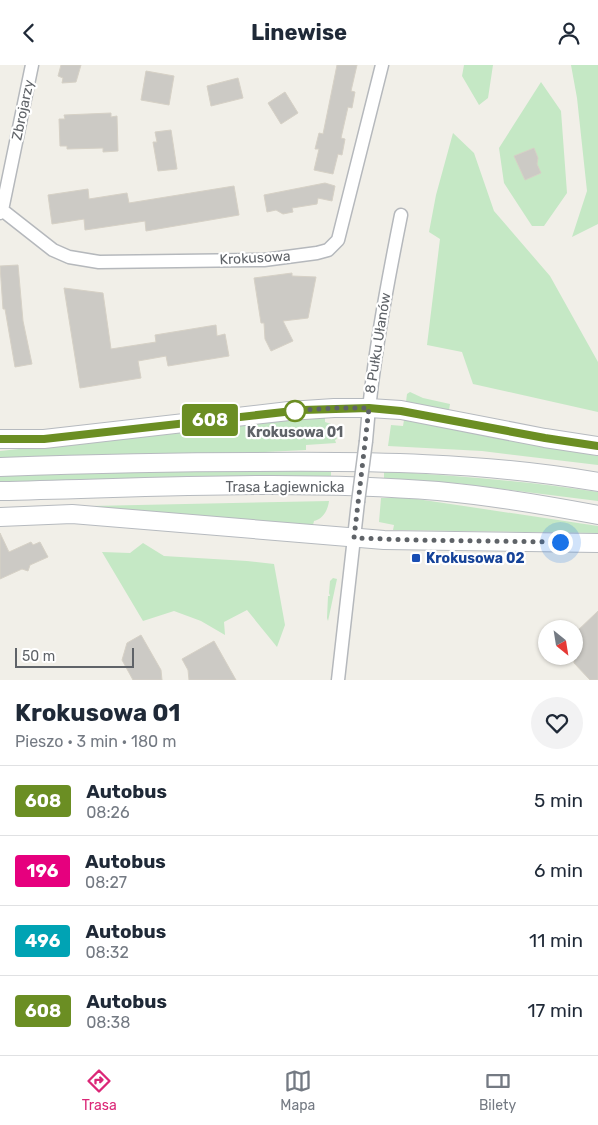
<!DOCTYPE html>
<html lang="pl">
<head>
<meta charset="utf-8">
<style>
  body { margin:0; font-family:Rubik,sans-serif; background:#f2f2f3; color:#1f2937; height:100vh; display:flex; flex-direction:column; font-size:19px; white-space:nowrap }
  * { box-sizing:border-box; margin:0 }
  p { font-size:16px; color:#747a83 }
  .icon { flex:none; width:28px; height:28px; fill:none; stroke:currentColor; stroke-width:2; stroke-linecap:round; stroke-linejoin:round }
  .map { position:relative; height:615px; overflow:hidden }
  .panel { display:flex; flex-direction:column; background:#fff; flex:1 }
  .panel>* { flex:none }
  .badge { padding:0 10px; border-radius:4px; font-size:18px; line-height:32px }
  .needle { width:32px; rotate:150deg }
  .buttons { position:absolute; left:538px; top:555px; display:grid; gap:10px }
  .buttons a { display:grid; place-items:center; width:45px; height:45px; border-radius:50%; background:#fff; box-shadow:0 1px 4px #0004; font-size:25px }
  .scale { position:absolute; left:15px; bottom:12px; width:119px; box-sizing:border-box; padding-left:5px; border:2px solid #5f6368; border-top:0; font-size:14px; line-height:18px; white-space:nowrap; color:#5f6368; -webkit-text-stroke:4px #fff; paint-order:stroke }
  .you { position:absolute; width:25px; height:25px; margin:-12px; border:4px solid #fff; border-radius:50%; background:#1a73e8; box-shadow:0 0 0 8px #1a73e833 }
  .map>.badge { position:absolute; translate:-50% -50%; box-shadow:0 0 0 2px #fff }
  .round { display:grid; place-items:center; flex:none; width:52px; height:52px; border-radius:26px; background:#f2f2f3 }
  .overview { display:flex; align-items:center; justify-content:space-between; height:85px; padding:0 15px }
  h1 { font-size:24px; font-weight:700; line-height:38px }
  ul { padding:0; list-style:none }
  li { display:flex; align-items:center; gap:15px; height:70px; padding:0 15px; border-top:1px solid #e0e1e3 }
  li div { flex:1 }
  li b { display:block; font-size:19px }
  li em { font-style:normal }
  li .badge { min-width:55px; font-weight:700; text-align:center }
  header { display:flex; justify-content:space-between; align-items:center; height:65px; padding:0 15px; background:#fff; font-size:22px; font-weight:700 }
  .tabs { display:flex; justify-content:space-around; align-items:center; height:70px; border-top:1px solid #e0e1e3; background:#fff; font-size:14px; color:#747a83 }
  .tabs a { display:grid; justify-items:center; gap:2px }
  .tabs .selected { color:#db2777 }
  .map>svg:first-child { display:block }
  .green { fill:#c5e8c5 }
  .building { fill:#cccac5; stroke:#d6d1c6 }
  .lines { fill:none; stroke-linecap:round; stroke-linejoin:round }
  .minor-casing { stroke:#b5b8bc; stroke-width:15 }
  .secondary-casing { stroke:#b6babf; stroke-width:20 }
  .minor { stroke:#fff; stroke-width:12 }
  .secondary { stroke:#fff; stroke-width:18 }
  .minor-bridge-casing { stroke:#b5b8bc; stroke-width:15; stroke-linecap:butt }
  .minor-bridge { stroke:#fff; stroke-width:12 }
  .line-casing { stroke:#fff; stroke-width:11 }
  .line { stroke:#6b8e23; stroke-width:8 }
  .walk { stroke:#5f6368; stroke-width:5; stroke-dasharray:0 9 }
  .stop-dot { fill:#fff; stroke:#6b8e23; stroke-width:2.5 }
  .transit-dot { fill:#1a4fb4; stroke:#fff; stroke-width:2 }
  .labels { text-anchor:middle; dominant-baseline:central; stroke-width:4.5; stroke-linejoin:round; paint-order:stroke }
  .street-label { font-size:14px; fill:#5f6368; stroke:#fff }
  .stop-label { font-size:14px; font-weight:bold; fill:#5f6368; stroke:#fff }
  .transit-label { font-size:14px; font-weight:bold; fill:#164399; stroke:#fff; text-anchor:start }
</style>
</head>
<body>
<header><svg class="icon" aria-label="back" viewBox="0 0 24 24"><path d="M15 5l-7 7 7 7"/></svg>Linewise<svg class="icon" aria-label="person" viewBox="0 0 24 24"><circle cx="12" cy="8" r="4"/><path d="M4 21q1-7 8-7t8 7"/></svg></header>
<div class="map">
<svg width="598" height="615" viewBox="0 0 598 615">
  <rect width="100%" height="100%" fill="#f1efe8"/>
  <path class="green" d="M464 0H493L488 33 479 40 462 11Z
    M571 0H598V159L572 172 587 126 577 33Z
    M541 17 561 46 567 128 544 161H532L504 118 499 83Z
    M453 68 474 88 494 146 550 211 598 297V347L473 319 462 287 427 280 440 174 429 167 436 130Z
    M410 327 423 333 450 339 449 345 406 337 407 329Z
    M313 353H325V357L331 359 337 374 335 375 336 378 306 380V385L265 387 0 393V386Z
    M404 355 598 391V400L482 386 388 381 391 360 403 361Z
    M233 405H331V413L151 414 0 417V411Z
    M384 406C456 411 527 416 598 427V436L455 418 384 415Z
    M381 433H410L598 461V468L393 465 394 460 379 457Z
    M329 436C328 445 323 454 314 456L313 460H268L44 442Z
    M143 478 164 491 247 496 274 499 285 560 277 582 247 545 224 557 225 570 201 556 174 546 143 556 102 487 130 488Z
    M333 513 337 514 328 556 327 553 328 531H330L329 528 330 516Z"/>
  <path class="building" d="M61 0H81L76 17 62 18 63 13 58 11Z
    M337 0H357L351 26 355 27 352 43 348 42 341 73 345 74 342 90 338 89 333 109 314 105 319 84H315L319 68 323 69Z
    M146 6 174 11 169 40 141 35Z
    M238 13 243 33 211 41 207 21Z
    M285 27 298 48 281 59 268 38Z
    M111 48V52L117 51 118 86 103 87V83L67 84V81H60L59 54H65L64 50Z
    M171 65 177 104 158 106 153 77H157L155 67Z
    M534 83 538 93 537 99 541 108 525 115 514 91Z
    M325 118 335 121 332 136 318 133 317 139 292 143 293 147 283 149 276 145 267 147 264 130Z
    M234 121 239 150 146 166 145 156 85 165 84 154 52 159 48 130 88 124 89 134 127 128 129 138Z
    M18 200 23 256 32 299 15 302 5 244H3L0 201Z
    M292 208V211L316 212 308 253 283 256 293 276 271 286 265 274 264 258H261L254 213Z
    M64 223 103 228 111 284 156 277 155 270 216 260 217 271 225 269 229 291 168 301 166 291 138 296 141 313 80 323Z
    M0 468 9 487 31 477 33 480 40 477 48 492 30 500 28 506 22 504 0 514Z
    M598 546V615H590L574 598V569Z
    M141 570 161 605 162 615H133L122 595 127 578Z
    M214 576 236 615H189L188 605 182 594Z"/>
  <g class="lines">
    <g class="minor-casing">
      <path id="minor" d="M2 145 53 185 69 192 99 197 264 195 317 188 328 185 338 175 382 0
        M0 148 2 145 32 0
        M366 376C372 299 386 225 401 150
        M338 615 358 437"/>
    </g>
    <g class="secondary-casing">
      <path id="secondary" d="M0 374H44L289 346 334 343H369L401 345 545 373 598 381
        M0 402C85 399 169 397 254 397 369 396 484 397 598 417
        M0 426C145 423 292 414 438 426 492 431 545 440 598 450
        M0 452 72 449 384 475 598 478"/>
    </g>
    <use href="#minor" class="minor"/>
    <use href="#secondary" class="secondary"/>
    <g class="minor-bridge-casing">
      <path id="minor-bridge" d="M358 437 366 376"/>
    </g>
    <use href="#minor-bridge" class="minor-bridge"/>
  </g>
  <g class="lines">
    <g class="line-casing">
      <path id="line" d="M0 374H44L302 345 369 343 401 346 545 373 598 381"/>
    </g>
    <use href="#line" class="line"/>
    <path class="walk" d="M295 346H289L334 343H369L354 473 414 475 560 477"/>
  </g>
  <circle class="stop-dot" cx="295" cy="346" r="10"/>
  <rect class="transit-dot" x="411" y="488" width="10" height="10" rx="2.5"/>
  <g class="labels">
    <g class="street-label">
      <text transform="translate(23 45) rotate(-78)">Zbrojarzy</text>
      <text transform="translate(255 193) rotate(-3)">Krokusowa</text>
      <text transform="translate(378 278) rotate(-81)">8 Pułku Ułanów</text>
      <text x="285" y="422">Trasa Łagiewnicka</text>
    </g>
    <g class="stop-label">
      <text x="295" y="367">Krokusowa 01</text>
    </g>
    <g class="transit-label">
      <text x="426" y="493">Krokusowa 02</text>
    </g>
  </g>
</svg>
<div class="buttons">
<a><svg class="needle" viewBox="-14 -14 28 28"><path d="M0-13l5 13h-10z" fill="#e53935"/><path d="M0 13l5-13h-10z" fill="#747a83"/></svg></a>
</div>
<div class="scale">50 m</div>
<div class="you" style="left:560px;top:477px"></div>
<b class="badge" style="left:210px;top:355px;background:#6b8e23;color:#fff">608</b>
</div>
<section class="panel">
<div class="overview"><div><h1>Krokusowa 01</h1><p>Pieszo · 3 min · 180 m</p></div><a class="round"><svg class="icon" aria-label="heart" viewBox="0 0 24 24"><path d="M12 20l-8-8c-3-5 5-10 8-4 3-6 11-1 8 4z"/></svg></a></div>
<ul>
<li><span class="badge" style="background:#6b8e23;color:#fff">608</span><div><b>Autobus</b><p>08:26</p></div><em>5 min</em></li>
<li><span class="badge" style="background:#e6007e;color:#fff">196</span><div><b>Autobus</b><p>08:27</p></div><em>6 min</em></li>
<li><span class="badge" style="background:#00a3b4;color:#fff">496</span><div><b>Autobus</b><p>08:32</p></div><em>11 min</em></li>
<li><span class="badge" style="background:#6b8e23;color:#fff">608</span><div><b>Autobus</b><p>08:38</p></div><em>17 min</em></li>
</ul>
</section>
<nav class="tabs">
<a class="selected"><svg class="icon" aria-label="directions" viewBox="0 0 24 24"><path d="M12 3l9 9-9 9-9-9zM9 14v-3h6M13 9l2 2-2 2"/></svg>Trasa</a>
<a><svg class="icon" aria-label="map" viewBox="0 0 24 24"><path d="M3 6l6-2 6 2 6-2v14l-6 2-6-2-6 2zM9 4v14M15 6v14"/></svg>Mapa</a>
<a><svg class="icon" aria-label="tickets" viewBox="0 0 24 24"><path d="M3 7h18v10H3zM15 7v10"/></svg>Bilety</a>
</nav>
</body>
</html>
